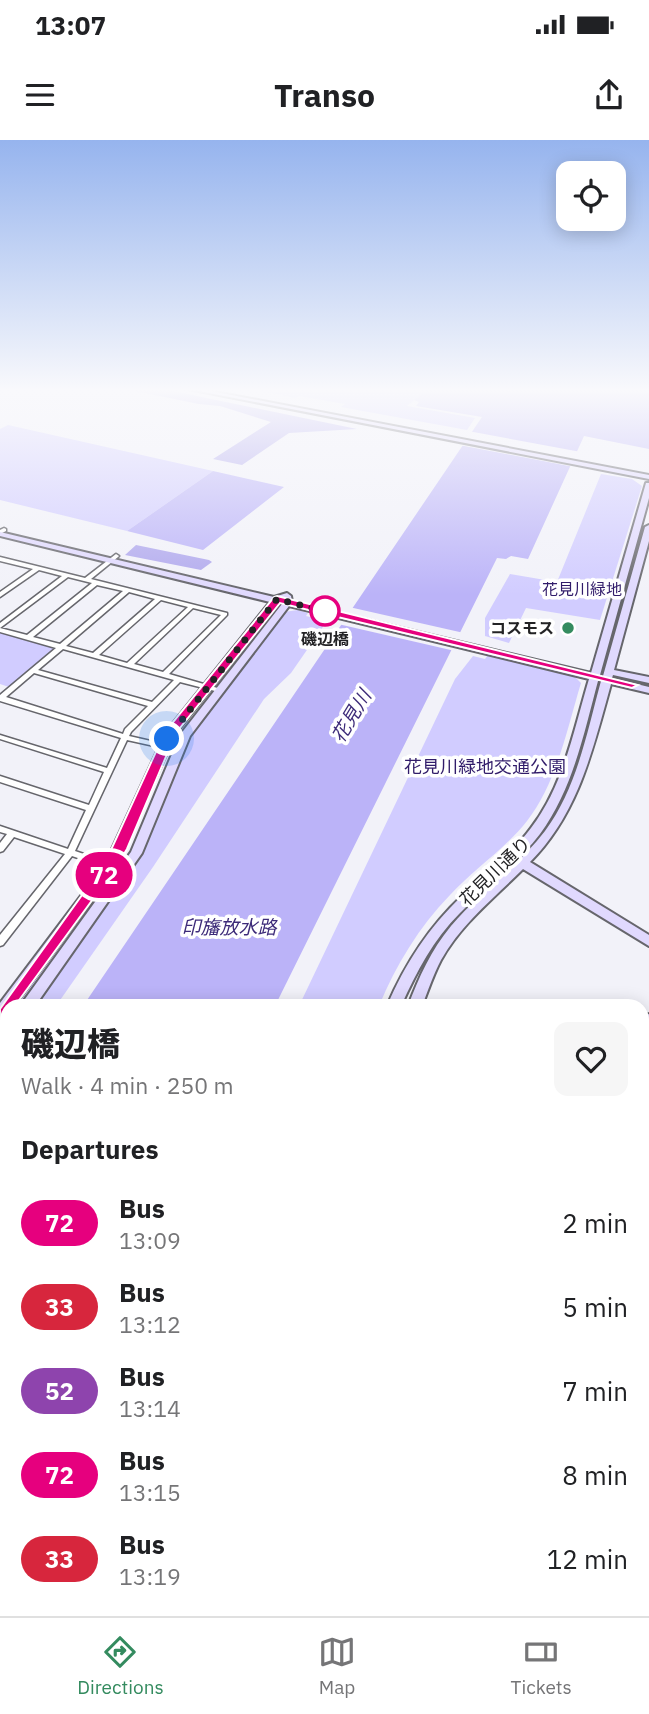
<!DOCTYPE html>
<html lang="en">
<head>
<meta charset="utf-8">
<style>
  body { margin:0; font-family:"IBM Plex Sans","Noto Sans JP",sans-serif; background:#f6f6f6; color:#202124; height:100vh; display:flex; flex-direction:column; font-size:26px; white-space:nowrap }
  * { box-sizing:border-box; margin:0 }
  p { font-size:23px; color:#757577 }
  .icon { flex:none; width:38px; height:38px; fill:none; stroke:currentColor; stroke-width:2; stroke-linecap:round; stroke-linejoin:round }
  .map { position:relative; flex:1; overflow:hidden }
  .details { position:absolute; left:0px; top:859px; width:649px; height:618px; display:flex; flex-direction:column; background:#fff; border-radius:21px 21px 0 0; box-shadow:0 4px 18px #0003 }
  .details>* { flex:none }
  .badge { padding:0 14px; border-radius:23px; font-size:24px; line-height:46px }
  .buttons { position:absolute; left:556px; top:21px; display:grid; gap:14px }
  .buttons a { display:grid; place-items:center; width:70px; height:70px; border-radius:14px; background:#fff; box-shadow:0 4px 18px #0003; font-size:35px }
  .you { position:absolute; width:35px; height:35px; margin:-18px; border:5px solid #fff; border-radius:50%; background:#1a73e8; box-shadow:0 0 0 10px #1a73e833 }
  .map>.badge { position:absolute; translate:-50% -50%; box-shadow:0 0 0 4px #fff }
  h2 { padding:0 21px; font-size:26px; line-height:63px }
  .round { display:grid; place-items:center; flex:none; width:74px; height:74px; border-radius:14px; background:#f6f6f6 }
  .overview { display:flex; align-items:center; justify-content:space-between; height:119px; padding:0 21px }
  h1 { font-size:33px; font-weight:800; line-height:52px }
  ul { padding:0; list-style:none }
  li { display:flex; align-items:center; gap:21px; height:84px; padding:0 21px }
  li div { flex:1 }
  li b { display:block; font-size:26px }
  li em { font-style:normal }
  li .badge { min-width:77px; font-weight:700; text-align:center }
  .status { display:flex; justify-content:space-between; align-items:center; height:49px; padding:0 35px; background:#fff; direction:ltr }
  .status svg { height:19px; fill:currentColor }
  header { display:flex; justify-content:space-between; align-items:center; height:91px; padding:0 21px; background:#fff; font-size:32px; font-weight:800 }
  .menu { display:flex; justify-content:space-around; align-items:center; height:98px; border-top:2px solid #e0e0e0; background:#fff; font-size:19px; color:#757577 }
  .menu a { display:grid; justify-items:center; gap:4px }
  .menu .current { color:#348b5f }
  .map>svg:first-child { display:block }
  .green { fill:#d1ccff }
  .forest { fill:#b0a8ed }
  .water { fill:#bbb3f8 }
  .pier { fill:#f2f2f9 }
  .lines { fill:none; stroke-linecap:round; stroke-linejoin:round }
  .street-casing { stroke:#66666c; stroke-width:3 }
  .secondary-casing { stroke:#66666c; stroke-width:4 }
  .street { fill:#fff; fill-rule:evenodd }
  .secondary { fill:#e0d9fe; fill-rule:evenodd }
  .line { fill:#e6007e; stroke:#fff; stroke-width:2 }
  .walk { stroke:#232325; stroke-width:7; stroke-dasharray:0 12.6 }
  .stop-dot { fill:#fff; stroke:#e6007e; stroke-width:3.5 }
  .poi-dot { fill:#348b5f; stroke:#fff; stroke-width:2.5 }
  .labels { text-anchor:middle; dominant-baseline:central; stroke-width:7; stroke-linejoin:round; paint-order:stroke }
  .far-park-label { font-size:16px; fill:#311c6a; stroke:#fff }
  .far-poi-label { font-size:16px; font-weight:bold; fill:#232325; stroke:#fff; text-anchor:end }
  .far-stop-label { font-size:16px; font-weight:bold; fill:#232325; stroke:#fff }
  .park-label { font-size:18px; fill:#311c6a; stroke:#fff }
  .street-label { font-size:18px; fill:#232325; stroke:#fff }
  .water-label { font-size:19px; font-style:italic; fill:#3d2b79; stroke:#fff }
</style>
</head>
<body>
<div class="status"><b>13:07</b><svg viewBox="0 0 49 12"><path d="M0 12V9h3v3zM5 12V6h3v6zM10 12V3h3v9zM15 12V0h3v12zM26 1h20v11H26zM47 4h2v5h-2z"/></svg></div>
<header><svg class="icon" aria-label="menu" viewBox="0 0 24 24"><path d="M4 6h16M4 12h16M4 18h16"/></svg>Transo<svg class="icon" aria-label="share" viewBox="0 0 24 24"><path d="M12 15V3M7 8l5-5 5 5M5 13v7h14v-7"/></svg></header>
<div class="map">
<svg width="649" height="1476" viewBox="0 0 649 1476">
  <rect width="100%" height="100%" fill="#f2f2f9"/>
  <path class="green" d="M248 248H428L407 266 475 278 467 290 341 267 345 264 299 256 295 258Z
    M8 285 213 331 127 391 0 360V289Z
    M601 334 632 339 642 346 600 480 526 468 509 503 485 496V478L510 434 557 442Z
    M298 470 308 473 306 476 327 481 291 533 264 559 153 727 56 866H33L137 721 192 595 284 472Z
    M0 492 54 507V509L9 547 0 544Z
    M488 515 573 535 581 543C567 589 557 642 527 681 505 709 474 729 450 755 419 787 396 825 379 866H299L455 539 473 516 485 519Z
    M107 740 18 866H12L104 741Z
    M649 1199V1476H486L481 1470H642V1206Z
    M12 1470H135L133 1476H9Z
    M216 1470H390L397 1476H214Z"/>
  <path class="forest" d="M120 248H158L357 289 289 293 242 325 213 319 271 282 220 266 199 264Z
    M136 405 209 420 212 422 201 430 125 415Z"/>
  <path class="water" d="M428 248H649V309L584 296 528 419 511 416 506 419 497 418 275 866H83L482 277 416 266 419 262 414 260Z
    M213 331 284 347 203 410 127 391Z
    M7 979V1406L0 1420V989Z"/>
  <path class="pier" d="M468 291 581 312 574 327 459 305Z
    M349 467 464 493 455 511 338 484Z"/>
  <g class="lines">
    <g class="street-casing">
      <path id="street" d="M4 388 6 389V391L0 394V390Z
        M116 414 119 416 118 417 91 439 227 473V475L169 534 221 549 223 550 219 552 180 542 131 592 129 596 177 607 181 609 177 611 127 600 75 711 128 729 129 731 128 733H122L72 716 3 805 0 806V795L65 714 14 697 3 711 0 712V703L7 694 0 692V686L68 709 86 670 0 642V636L89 665 104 632 0 599V595L107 628 121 598 0 561V555L56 508 0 492V488L27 495 92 443 68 437 0 488V483L62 436 39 430 0 457V452L33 429 0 421V417L85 438ZM97 445 123 451 60 504 33 497ZM129 452 155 459 93 513 66 506ZM161 460 188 467 127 523 99 515ZM193 468 221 475 163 532 134 524ZM63 509 174 540 152 562 38 530ZM34 533 148 566 125 589 123 594 6 557Z"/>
    </g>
    <g class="secondary-casing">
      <path id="secondary" d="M183 248H195L649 335V339Z
        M646 343H649V358L600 535 603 536 645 387 649 385V401L614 530 649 537V543L613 535 612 538 649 547V553L611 544C593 608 579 673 530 722L649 795V806L523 729C494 758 461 784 441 820 433 835 428 851 422 866H408C419 837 431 810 451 786 479 752 518 727 545 691 577 648 587 592 601 541H598C584 593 573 649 540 694 517 724 486 746 460 773 433 800 417 831 401 866H387C405 824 428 788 462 756 485 734 512 714 531 688 564 645 574 589 589 539L289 466 190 596 142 713 35 866H20L131 712 180 595 282 464 278 463 176 593 114 729 14 866H7C7 874 8 877 0 880V863L105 724 166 592 270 462 0 396V392L274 457 287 453 291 456 292 462 591 533Z
        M649 874V888L642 892V877Z
        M7 889V906L0 910V893Z
        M642 986 649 989V1005L642 1002Z
        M151 1470H173L171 1476H149Z
        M178 1470H200L198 1476H176Z
        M425 1470H450L453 1476H428Z"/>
    </g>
    <use href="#street" class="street"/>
    <use href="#secondary" class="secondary"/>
  </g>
  <linearGradient id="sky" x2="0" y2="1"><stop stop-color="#96b4ee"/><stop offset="0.55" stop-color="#f9f9fc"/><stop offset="1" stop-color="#f9f9fc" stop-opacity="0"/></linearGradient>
  <rect width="649" height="455" fill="url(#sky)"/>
  <path class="line" d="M277 456 638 545 632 548 280 463 176 593 127 709 115 729 6 878H0V869L105 723 165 592 274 457Z"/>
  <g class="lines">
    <path class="walk" d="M167 599 277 459 327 472 325 471"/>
  </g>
  <circle class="stop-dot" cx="325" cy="471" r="14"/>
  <circle class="poi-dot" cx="568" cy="488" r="7"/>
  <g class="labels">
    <g class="far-park-label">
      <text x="582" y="449">花見川緑地</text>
    </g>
    <g class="far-poi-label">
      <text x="554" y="488">コスモス</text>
    </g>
    <g class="far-stop-label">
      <text x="325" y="499">磯辺橋</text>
    </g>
    <g class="park-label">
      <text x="485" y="626">花見川緑地交通公園</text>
    </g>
    <g class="street-label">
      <text transform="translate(495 731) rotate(-44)">花見川通り</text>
    </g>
    <g class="water-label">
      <text transform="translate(351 576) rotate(-59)">花見川</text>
      <text x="229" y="787">印旛放水路</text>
    </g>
  </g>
</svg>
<div class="buttons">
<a><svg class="icon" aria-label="locate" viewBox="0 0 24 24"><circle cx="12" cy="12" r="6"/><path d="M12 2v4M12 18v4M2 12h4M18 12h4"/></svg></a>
</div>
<div class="you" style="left:167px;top:599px"></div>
<b class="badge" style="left:104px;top:735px;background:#e6007e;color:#fff">72</b>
<section class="details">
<div class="overview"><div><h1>磯辺橋</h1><p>Walk · 4 min · 250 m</p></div><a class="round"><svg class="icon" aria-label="heart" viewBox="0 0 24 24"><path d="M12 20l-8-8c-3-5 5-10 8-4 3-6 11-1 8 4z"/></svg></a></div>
<h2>Departures</h2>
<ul>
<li><span class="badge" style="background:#e6007e;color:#fff">72</span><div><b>Bus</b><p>13:09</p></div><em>2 min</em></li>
<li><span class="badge" style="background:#d7263d;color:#fff">33</span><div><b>Bus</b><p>13:12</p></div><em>5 min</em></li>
<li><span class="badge" style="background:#8e44ad;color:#fff">52</span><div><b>Bus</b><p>13:14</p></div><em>7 min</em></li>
<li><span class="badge" style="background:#e6007e;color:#fff">72</span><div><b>Bus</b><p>13:15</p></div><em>8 min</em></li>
<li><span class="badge" style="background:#d7263d;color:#fff">33</span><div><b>Bus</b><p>13:19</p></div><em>12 min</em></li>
</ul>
</section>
</div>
<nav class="menu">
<a class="current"><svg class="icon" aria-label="directions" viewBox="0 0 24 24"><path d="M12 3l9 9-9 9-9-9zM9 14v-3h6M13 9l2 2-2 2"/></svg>Directions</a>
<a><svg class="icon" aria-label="map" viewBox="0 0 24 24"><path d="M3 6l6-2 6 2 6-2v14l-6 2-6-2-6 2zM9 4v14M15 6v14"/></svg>Map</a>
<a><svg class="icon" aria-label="tickets" viewBox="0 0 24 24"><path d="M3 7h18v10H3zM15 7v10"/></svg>Tickets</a>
</nav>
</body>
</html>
